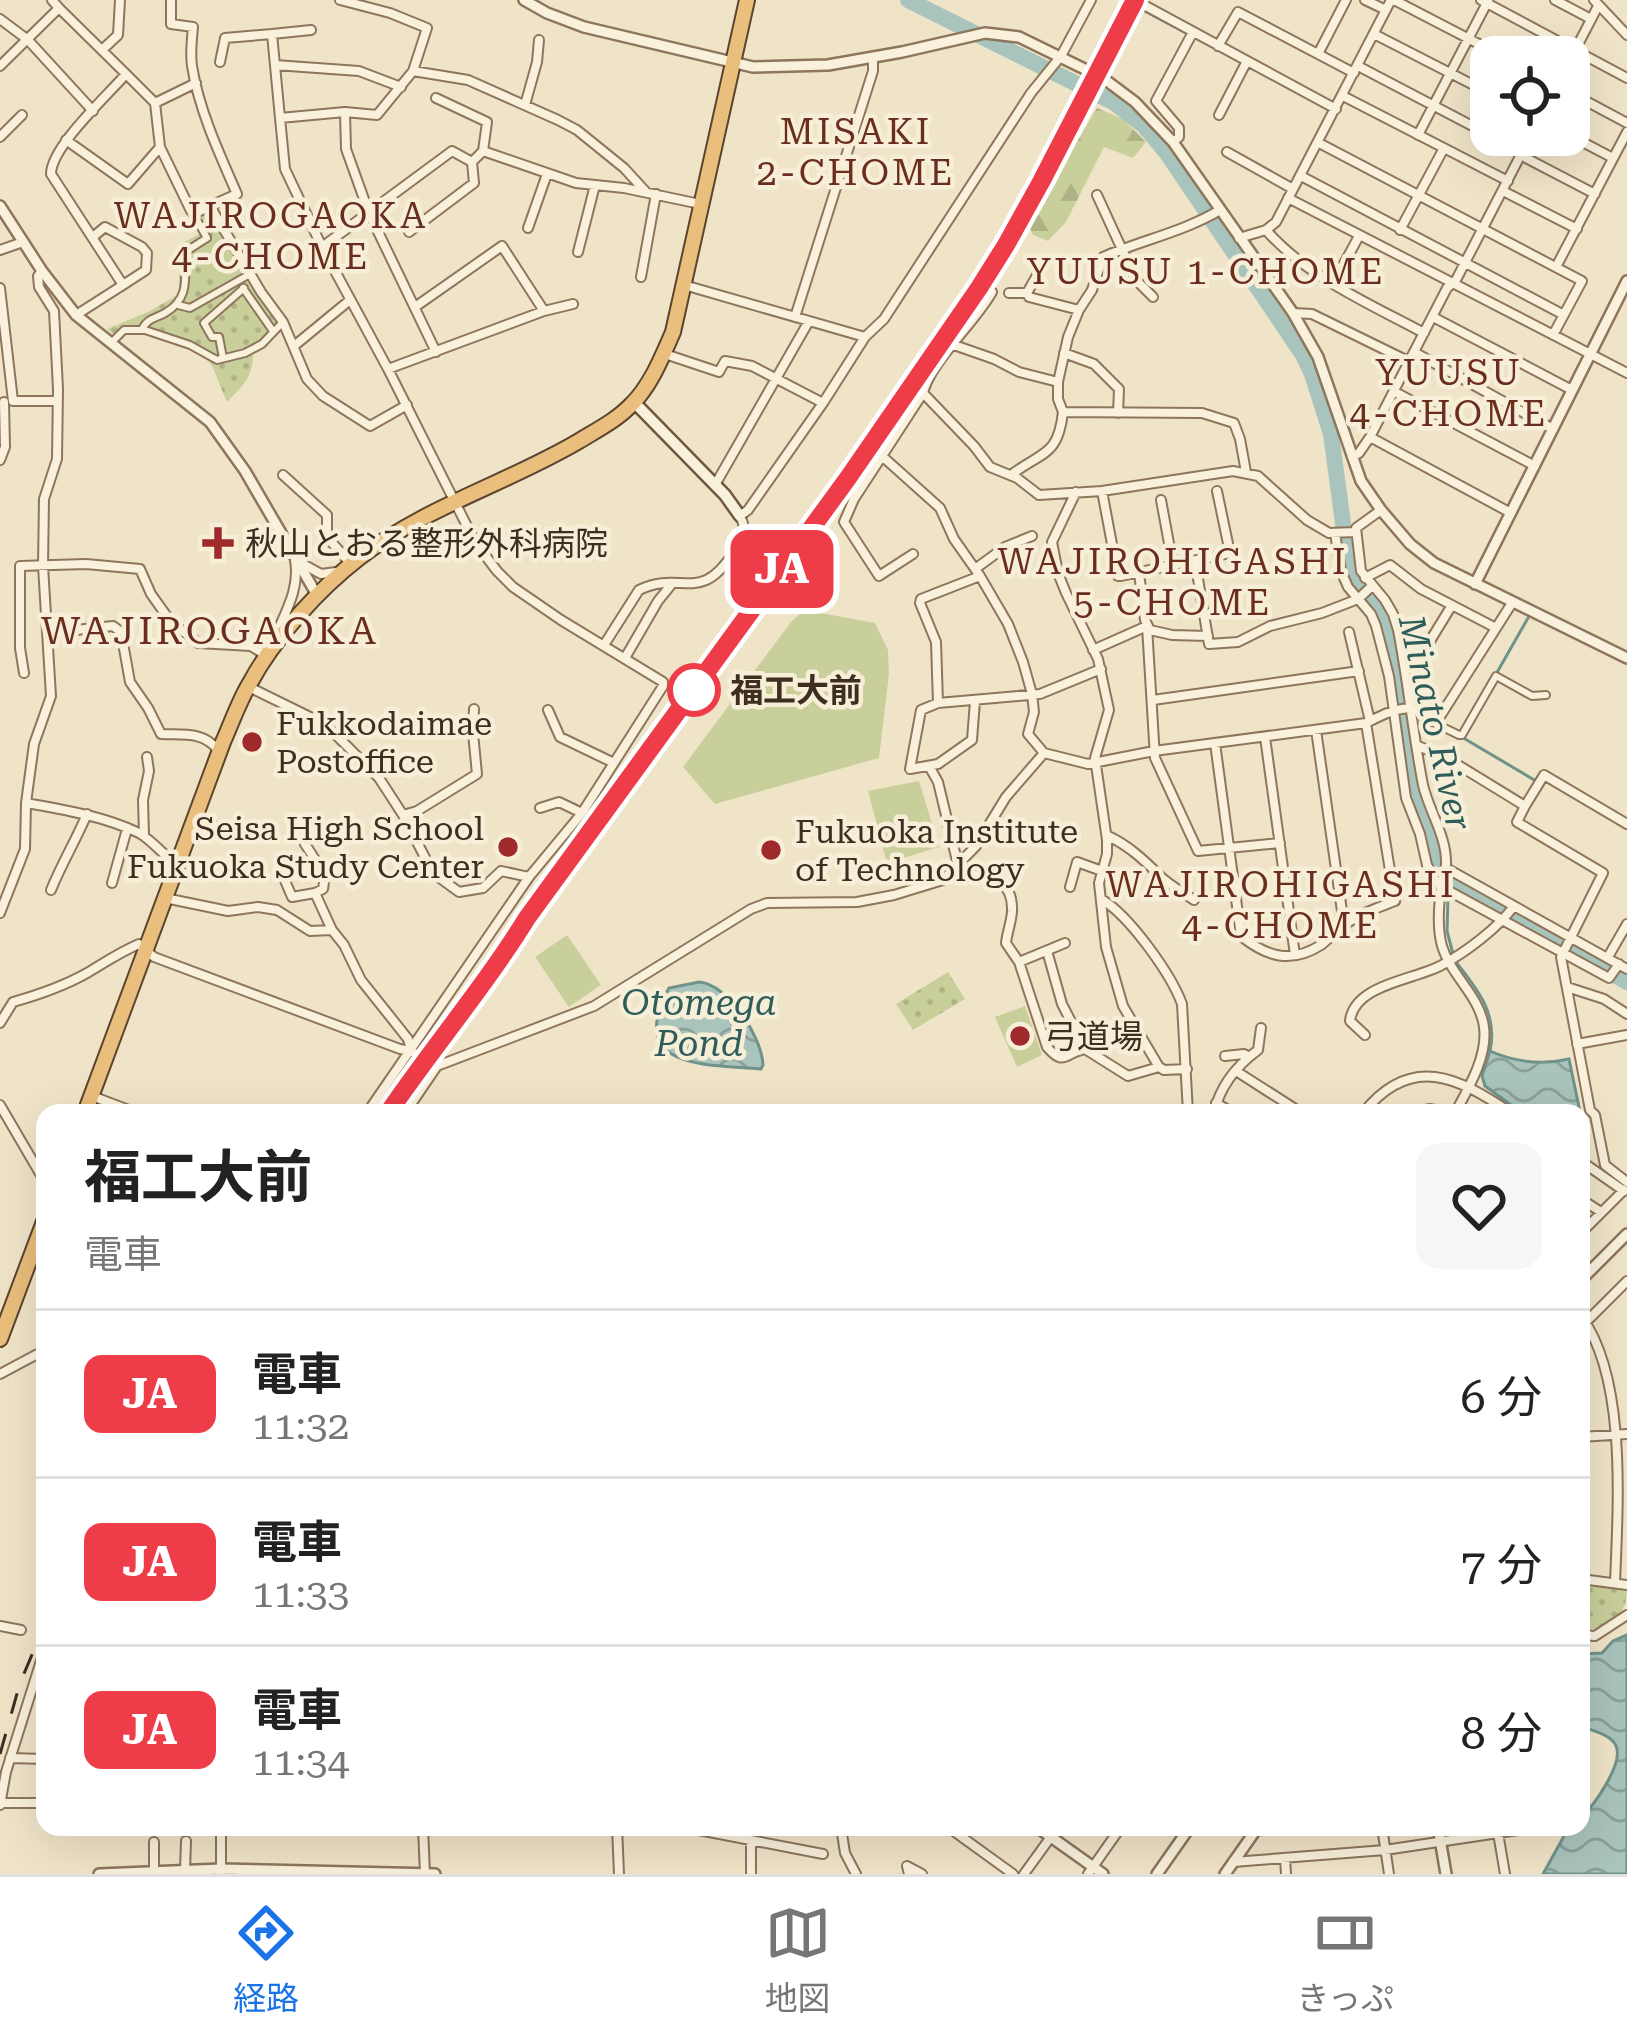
<!DOCTYPE html>
<html lang="ja">
<head>
<meta charset="utf-8">
<style>
  body { margin:0; font-family:"Roboto Serif","Noto Sans JP",serif; background:#f6f6f6; color:#222; height:100vh; display:flex; flex-direction:column; font-size:45px; white-space:nowrap }
  * { box-sizing:border-box; margin:0 }
  p { font-size:39px; color:#767676 }
  .icon { flex:none; width:66px; height:66px; fill:none; stroke:currentColor; stroke-width:2; stroke-linecap:round; stroke-linejoin:round }
  .map { position:relative; flex:1; overflow:hidden }
  .details { position:absolute; left:36px; top:1104px; width:1554px; height:732px; display:flex; flex-direction:column; background:#fff; border-radius:24px; box-shadow:0 12px 48px #0002 }
  .details>* { flex:none }
  .badge { padding:0 24px; border-radius:18px; font-size:42px; line-height:78px }
  .controls { position:absolute; left:1470px; top:36px; display:grid; gap:24px }
  .controls a { display:grid; place-items:center; width:120px; height:120px; border-radius:24px; background:#fff; box-shadow:0 12px 48px #0002; font-size:60px }
  .map>.badge { position:absolute; translate:-50% -50%; box-shadow:0 0 0 6px #fff }
  .round { display:grid; place-items:center; flex:none; width:126px; height:126px; border-radius:24px; background:#f6f6f6 }
  .headline { display:flex; align-items:center; justify-content:space-between; height:204px; padding:0 48px }
  h1 { font-size:57px; font-weight:700; line-height:90px }
  ul { padding:0; list-style:none }
  li { display:flex; align-items:center; gap:36px; height:168px; padding:0 48px; border-top:3px solid #e0e0e0 }
  li div { flex:1 }
  li b { display:block; font-size:45px }
  li em { font-style:normal }
  li .badge { min-width:132px; font-weight:700; text-align:center }
  .tab-bar { display:flex; justify-content:space-around; align-items:center; height:168px; border-top:3px solid #e0e0e0; background:#fff; font-size:33px; color:#767676 }
  .tab-bar a { display:grid; justify-items:center; gap:6px }
  .tab-bar .on { color:#1a73e8 }
  .map>svg:first-child { display:block }
  .grass { fill:url(#grass-dots) }
  .forest { fill:url(#forest-firs) }
  .pitch { fill:#c9cf9b }
  .water { fill:url(#water-waves); stroke:#6f938a; stroke-width:3 }
  .lines { fill:none; stroke-linecap:round; stroke-linejoin:round }
  .stream { stroke:#6f938a; stroke-width:3 }
  .river { stroke:#a9c4bc; stroke-width:16 }
  .pedestrian-casing { stroke:#8d765c; stroke-width:10 }
  .minor-casing { stroke:#8d765c; stroke-width:12 }
  .tertiary-casing { stroke:#8d765c; stroke-width:14 }
  .secondary-casing { stroke:#6f573f; stroke-width:15 }
  .trunk-casing { stroke:#5b4430; stroke-width:18 }
  .pedestrian { stroke:#faf1dc; stroke-width:6 }
  .minor { stroke:#faf1dc; stroke-width:8 }
  .tertiary { stroke:#faf1dc; stroke-width:9 }
  .secondary { stroke:#faf1dc; stroke-width:10 }
  .trunk { stroke:#eabe7c; stroke-width:14 }
  .rail { stroke:#3d2e20; stroke-width:3; stroke-dasharray:21 21; stroke-linecap:butt }
  .line-casing { stroke:#fff; stroke-width:27 }
  .line { stroke:#ee3d49; stroke-width:18 }
  .poi-dot { fill:#9e2a2b; stroke:#f7eed8; stroke-width:4.5 }
  .stop-dot { fill:#fff; stroke:#ee3d49; stroke-width:6 }
  .labels { text-anchor:middle; dominant-baseline:central; stroke-width:9; stroke-linejoin:round; paint-order:stroke }
  .poi-label { font-size:33px; fill:#3d2e20; stroke:#f7eed8; text-anchor:start }
  .stop-label { font-size:33px; font-weight:bold; fill:#3d2e20; stroke:#f7eed8; text-anchor:start }
  .neighbourhood-label { font-size:36px; letter-spacing:3px; fill:#6b2e1e; stroke:#f7eed8 }
  .water-label { font-size:36px; font-style:italic; fill:#2f5d5a; stroke:#f7eed8 }
  .quarter-label { font-size:39px; letter-spacing:3px; fill:#6b2e1e; stroke:#f7eed8 }
</style>
</head>
<body>
<div class="map">
<svg width="1627" height="1874" viewBox="0 0 1627 1874">
  <defs>
    <pattern id="grass-dots" width="8" height="8" patternUnits="userSpaceOnUse" patternTransform="scale(3)"><rect width="8" height="8" fill="#c9cf9b"/><path d="M2 2h.1M6 6h.1" fill="none" stroke="#aeb285" stroke-width="1.8" stroke-linecap="round"/></pattern>
    <pattern id="forest-firs" width="22" height="20" patternUnits="userSpaceOnUse" patternTransform="scale(3)"><rect width="22" height="20" fill="#c9cf9b"/><path d="M5 1l3.5 6h-7zM16 11l3.5 6h-7z" fill="#aeb285"/></pattern>
    <pattern id="water-waves" width="16" height="10" patternUnits="userSpaceOnUse" patternTransform="scale(3)"><rect width="16" height="10" fill="#a9c4bc"/><path d="M0 5q4-4 8 0t8 0" fill="none" stroke="#8ba098"/></pattern>
  </defs>
  <rect width="100%" height="100%" fill="#f0e4c8"/>
  <path class="grass" d="M207 213 282 330 253 354C253 377 243 386 227 402L212 366 201 352 133 331 120 339 107 329 150 311 179 294V245L199 234 192 220Z
    M948 972 965 999 913 1030 896 1004Z
    M1581 1583 1627 1588C1627 1616 1610 1632 1581 1629Z"/>
  <path class="forest" d="M1097 108 1123 119 1146 142 1133 158 1104 147 1066 222 1048 241 1033 235 1030 228 1035 212Z"/>
  <path class="pitch" d="M804 610 875 623 888 650 889 674 879 758 715 804 683 767 791 622Z
    M919 781 939 847 887 863 868 791Z
    M567 935 601 985 569 1007 535 957Z
    M1025 1006 1042 1055 1017 1067 995 1017Z"/>
  <path class="water" d="M699 982C728 984 762 1037 763 1065L761 1069C710 1064 624 1071 669 988Z
    M1490 1051C1515 1062 1543 1065 1569 1059L1580 1112 1522 1113 1485 1086 1482 1076Z
    M1627 1635V1874H1543L1569 1827H1581V1817C1594 1806 1624 1763 1616 1746 1611 1734 1592 1731 1581 1726V1654L1602 1653 1613 1641Z"/>
  <g class="lines">
    <path class="stream" d="M1124 0 1288 87
      M1495 676 1528 618
      M1460 736 1536 781
      M1448 897 1447 931 1453 954
      M1456 962C1478 990 1498 1014 1490 1051"/>
    <path class="river" d="M908 0 1113 102 1144 126 1166 152 1303 355 1312 374 1331 434 1350 576 1384 621 1397 677 1414 795 1437 868 1455 884 1627 982"/>
    <g class="pedestrian-casing">
      <path id="pedestrian" d="M243 288 273 331
        M178 305 190 308 250 274
        M142 329C148 318 154 319 165 313 190 299 185 278 185 252L207 238 198 222 193 217V212
        M111 343 124 330H145L190 345 217 360 245 353 262 344 283 322
        M223 358 219 337H212L204 323 244 288
        M1415 710 1422 717 1459 735H1462L1496 676 1532 696 1546 695"/>
    </g>
    <g class="minor-casing">
      <path id="minor" d="M171 0V24L193 27C192 39 190 53 192 66 199 110 219 153 237 194L210 206
        M340 0 390 13 427 28 413 71
        M1365 0 1386 10
        M1394 0 1504 57
        M1481 0 1627 78
        M1555 0 1591 19
        M1594 0 1627 35
        M1144 5 1336 109
        M59 8 126 74
        M0 19 28 40 93 111
        M1374 34 1491 94
        M1218 46 1238 12 1354 73
        M102 50 118 35 120 0
        M1318 54 1346 0
        M220 62 225 38 272 34
        M1569 62 1598 6
        M275 65 359 71 401 87
        M0 66 59 8 52 0
        M1358 66 1522 152 1526 158 1595 194
        M1569 92 1627 123
        M1343 96 1508 181
        M436 98 487 122 483 151
        M155 103 196 83
        M525 105 537 62 539 40
        M345 112 346 149 369 213 436 352
        M1219 115 1247 61
        M280 118 272 34 311 30
        M1418 135 1488 1
        M1569 135 1613 158
        M0 137 22 115
        M66 140 128 184 160 147
        M1173 142 1179 137V128L1156 101 1193 32
        M1319 143 1582 281 1553 335
        M1227 152 1293 189
        M1301 176 1564 315
        M1503 191 1577 229
        M1097 195 1136 280 1153 297
        M1288 198 1627 373
        M528 228 547 174
        M1266 230C1307 277 1370 304 1424 333
        M1400 230 1444 148
        M409 232 474 183 472 162
        M94 236 105 227 142 247 147 253 146 270 123 285
        M1239 238 1266 230 1276 222 1391 0
        M322 247 452 151 472 162 483 151 576 183 624 188 700 204
        M0 250 23 242
        M578 252 595 185
        M1556 267 1627 132
        M1040 270 1027 293 1029 297 1079 310
        M641 277 656 194
        M1333 284 1359 236
        M684 285 865 337
        M0 288 13 401
        M992 292C974 324 931 361 923 393L974 446 990 467 1017 478 1039 495 1102 491 1233 471 1258 476 1307 520 1329 533 1355 532
        M1009 293H1027
        M415 307 502 246 544 311
        M1293 313 1312 314 1410 362
        M76 315 123 285 51 174C51 147 107 96 126 74L155 103 160 147 191 211 196 213 210 206 261 292 283 322 307 379 323 396 370 426 407 405
        M795 317 873 71V58
        M1433 317 1572 390
        M954 345 994 359 1019 372 1058 382V399L1063 412 1202 413 1234 423 1240 439 1246 472
        M294 346 350 300
        M1414 352 1553 429
        M1064 353 1094 364 1119 389 1118 413
        M665 354 719 372 725 361 752 366 823 403
        M388 369 544 311 573 304
        M1058 382 1068 337 1079 310 1092 290 1103 257C1142 240 1183 232 1220 210
        M1395 392 1535 466
        M923 393 882 456 940 508 954 539 980 576 1008 624 1023 662 1032 694 1034 712 1028 734 1044 753 1088 764 1154 751 1366 723C1397 708 1406 702 1439 718L1512 603
        M13 401H57
        M1370 437 1511 513
        M882 456 854 499 844 522 879 576 913 554
        M1352 457 1359 453 1370 437 1447 288 1456 280 1531 135
        M0 460 5 447 4 402
        M283 475 327 515V537L350 563
        M1011 475C1042 451 1058 457 1063 412
        M715 485 809 321
        M1102 491 1118 576H1121L1230 553 1217 491
        M1076 492 1052 542 1058 573 1066 593 1098 659 1109 710 1095 758 1107 840V854L1099 883 1106 947 1123 1006 1159 1067
        M1161 500 1173 565
        M1381 510 1356 528 1361 571 1385 600 1393 614 1398 630C1408 682 1413 734 1423 785 1429 811 1447 837 1446 864 1446 872 1443 874 1442 882 1439 901 1437 928 1442 946 1451 976 1480 996 1484 1027 1488 1056 1468 1089 1455 1113L1429 1109 1411 1113
        M1335 533 1341 571 1348 587 1371 614 1376 626 1389 676 1406 798 1420 834 1427 865 1437 883 1449 891 1609 978 1619 964
        M1195 561 1209 644 1238 642 1270 626 1322 613 1358 599 1372 586
        M301 563 321 574 336 572
        M975 569 1005 547 1032 536
        M1139 573 1145 620 1150 630 1172 635 1208 636
        M1365 578 1390 565 1421 589 1496 628
        M1349 632 1370 721
        M48 633 113 626 121 632 130 682 148 708 161 734C183 735 203 731 218 750
        M275 637C286 611 300 588 295 560
        M604 645 639 590C682 569 699 606 734 552 742 538 748 531 740 516L748 510 823 403 865 337 884 319 1031 93 1061 56 1091 0
        M1093 650 1147 626 1155 758 1198 851 1280 843
        M625 658 658 601 671 585
        M1406 671 1416 664 1452 605
        M24 673 20 648V566L86 564 140 569 151 594 171 622 198 643 251 646 267 656
        M249 687 310 717 335 734 379 778 403 815 433 873 459 892 483 888 501 871 529 877
        M1153 700 1359 671
        M975 701 972 740 938 764 910 769 921 710 938 703 1040 694 1101 669
        M938 703 936 642 920 603 921 599 980 576
        M548 710 560 737 614 763
        M1316 730 1344 925
        M1265 737 1295 955
        M1215 743 1241 936C1267 957 1291 964 1321 945 1329 939 1335 931 1343 926 1359 914 1377 908 1395 901L1366 723
        M1418 746 1445 757 1525 806 1544 775 1627 824
        M929 766 938 782 958 865
        M26 803C65 810 103 816 139 833 152 840 163 855 176 864
        M1525 806 1517 822 1603 873 1561 957 1590 1110 1595 1115 1605 1165 1627 1182
        M540 808 559 802 582 813
        M403 815 417 811 477 774 473 733 474 709
        M193 821 234 831 253 829
        M144 835 143 800 149 771 147 757
        M1108 836C1128 845 1144 860 1159 875 1169 885 1182 892 1194 900
        M305 844 325 875 323 889 315 893 332 930
        M1446 868 1627 969
        M951 871C978 878 1014 871 1012 912 1011 923 1007 933 1006 943L1019 962 1047 1047C1065 1068 1065 1052 1085 1049L1128 1076 1159 1067 1164 1070 1187 1069
        M283 876 292 897 315 893
        M112 883 127 829
        M1070 887 1077 862 1102 871
        M51 890C62 863 76 840 87 814
        M165 898 228 911 258 907 277 910 310 931 332 930 344 945 361 980 408 1039 411 1049
        M1101 899C1129 915 1171 974 1182 1004L1188 1113
        M0 913 25 849 26 803 34 744 51 696 43 566 44 499 57 459 58 389 54 311 39 287 38 276 42 271
        M1047 951 1062 1004 1085 1049
        M1608 957 1627 924
        M1019 962 1065 943
        M1567 987 1604 999 1627 1014
        M0 1023 13 1002C38 995 64 986 87 973 104 963 120 952 139 944L154 957 400 1049 411 1051 437 1066 594 1006 751 909 767 903 857 902 894 895 943 880 976 846 1006 797 1044 753
        M1365 1035 1350 1021C1354 984 1415 980 1442 965 1466 952 1498 928 1514 906
        M1577 1044 1627 1035
        M1225 1056 1244 1054 1249 1057
        M1236 1071 1297 1110
        M92 1096 137 1113
        M1216 1103 1233 1113
        M0 1105 45 1182
        M367 1113 529 877 582 813 663 686V682L561 620 513 587 497 571 475 542 388 369 322 247 285 169 280 118 345 112 377 115 413 71 468 80 558 120 577 130 624 168 646 192
        M405 1113 437 1066
        M1214 1113C1220 1086 1236 1066 1258 1050L1261 1028
        M1363 1113C1411 1053 1458 1077 1511 1113
        M1581 1161 1624 1191
        M1581 1199 1601 1212
        M1581 1233 1624 1190
        M1581 1316C1627 1378 1618 1505 1615 1583
        M1581 1327 1627 1281
        M0 1374 45 1350
        M1581 1437 1627 1434
        M1581 1579 1627 1585
        M0 1626 21 1630
        M1581 1635 1595 1636 1627 1615
        M10 1758 45 1759
        M0 1803H41L45 1798
        M0 1805 6 1772 45 1648
        M423 1827 425 1874
        M617 1827 619 1874
        M683 1827 823 1854
        M841 1827 845 1853 856 1874
        M948 1827 1013 1874
        M1382 1827 1389 1874
        M1497 1827 1505 1874
        M751 1840V1874
        M1285 1858 1286 1874
        M1233 1862 1385 1850 1518 1830 1521 1827
        M185 1870 186 1841
        M154 1872V1842
        M221 1874V1827
        M909 1874 907 1866 922 1874
        M1024 1874 1058 1827
        M1088 1874 1121 1827"/>
    </g>
    <g class="tertiary-casing">
      <path id="tertiary" d="M524 0 547 13 584 27 753 67 828 65 902 52 985 33 1019 37 1103 78 1135 102 1173 142 1293 313 1318 357 1361 481 1381 510 1410 544 1434 563 1627 658
        M0 206 42 271 76 315 210 422 245 471 317 595
        M1475 584 1627 281
        M1581 1280 1627 1234
        M1037 1827 1103 1874
        M1438 1827 1446 1874
        M99 1874 221 1869 435 1874
        M1157 1874 1190 1827
        M1225 1874 1258 1827"/>
    </g>
    <g class="secondary-casing">
      <path id="secondary" d="M634 402 725 495 740 516"/>
    </g>
    <g class="trunk-casing">
      <path id="trunk" d="M85 1113 223 742C232 722 239 701 250 683 274 638 319 589 359 558 425 507 508 483 579 441 597 430 617 420 632 404 651 385 662 357 673 332L747 0
        M0 1339 45 1219"/>
    </g>
    <use href="#pedestrian" class="pedestrian"/>
    <use href="#minor" class="minor"/>
    <use href="#tertiary" class="tertiary"/>
    <use href="#secondary" class="secondary"/>
    <use href="#trunk" class="trunk"/>
    <path class="rail" d="M381 1113 825 501 928 352 973 285 1078 99 1129 0
      M0 1754 20 1683 45 1624"/>
  </g>
  <g class="lines">
    <g class="line-casing">
      <path id="line" d="M388 1113C433 1047 485 986 527 918L848 478 979 288 1006 245 1041 182 1135 0"/>
    </g>
    <use href="#line" class="line"/>
  </g>
  <g class="poi-dot">
    <path d="M212 525h12v12h12v12h-12v12h-12v-12h-12v-12h12z"/>
    <circle cx="252" cy="742" r="12"/>
    <circle cx="508" cy="847" r="12"/>
    <circle cx="771" cy="850" r="12"/>
    <circle cx="1020" cy="1036" r="12"/>
  </g>
  <circle class="stop-dot" cx="694" cy="690" r="24"/>
  <g class="labels">
    <g class="poi-label">
      <text x="245" y="543">秋山とおる整形外科病院</text>
      <text x="276" y="723">Fukkodaimae<tspan x="276" dy="38">Postoffice</tspan></text>
      <text x="484" y="828" text-anchor="end">Seisa High School<tspan x="484" dy="38">Fukuoka Study Center</tspan></text>
      <text x="795" y="831">Fukuoka Institute<tspan x="795" dy="38">of Technology</tspan></text>
      <text x="1044" y="1036">弓道場</text>
    </g>
    <g class="stop-label">
      <text x="730" y="690">福工大前</text>
    </g>
    <g class="neighbourhood-label">
      <text x="856" y="132">MISAKI<tspan x="856" dy="41">2-CHOME</tspan></text>
      <text x="271" y="216">WAJIROGAOKA<tspan x="271" dy="41">4-CHOME</tspan></text>
      <text x="1206" y="272">YUUSU 1-CHOME</text>
      <text x="1449" y="373">YUUSU<tspan x="1449" dy="41">4-CHOME</tspan></text>
      <text x="1173" y="562">WAJIROHIGASHI<tspan x="1173" dy="41">5-CHOME</tspan></text>
      <text x="1281" y="885">WAJIROHIGASHI<tspan x="1281" dy="41">4-CHOME</tspan></text>
    </g>
    <g class="water-label">
      <text transform="translate(1435 723) rotate(77)">Minato River</text>
      <text x="699" y="1003">Otomega<tspan x="699" dy="41">Pond</tspan></text>
    </g>
    <g class="quarter-label">
      <text x="210" y="631">WAJIROGAOKA</text>
    </g>
  </g>
</svg>
<div class="controls">
<a><svg class="icon" aria-label="locate" viewBox="0 0 24 24"><circle cx="12" cy="12" r="6"/><path d="M12 2v4M12 18v4M2 12h4M18 12h4"/></svg></a>
</div>
<b class="badge" style="left:782px;top:569px;background:#ee3d49;color:#fff">JA</b>
<section class="details">
<div class="headline"><div><h1>福工大前</h1><p>電車</p></div><a class="round"><svg class="icon" aria-label="heart" viewBox="0 0 24 24"><path d="M12 20l-8-8c-3-5 5-10 8-4 3-6 11-1 8 4z"/></svg></a></div>
<ul>
<li><span class="badge" style="background:#ee3d49;color:#fff">JA</span><div><b>電車</b><p>11:32</p></div><em>6 分</em></li>
<li><span class="badge" style="background:#ee3d49;color:#fff">JA</span><div><b>電車</b><p>11:33</p></div><em>7 分</em></li>
<li><span class="badge" style="background:#ee3d49;color:#fff">JA</span><div><b>電車</b><p>11:34</p></div><em>8 分</em></li>
</ul>
</section>
</div>
<nav class="tab-bar">
<a class="on"><svg class="icon" aria-label="directions" viewBox="0 0 24 24"><path d="M12 3l9 9-9 9-9-9zM9 14v-3h6M13 9l2 2-2 2"/></svg>経路</a>
<a><svg class="icon" aria-label="map" viewBox="0 0 24 24"><path d="M3 6l6-2 6 2 6-2v14l-6 2-6-2-6 2zM9 4v14M15 6v14"/></svg>地図</a>
<a><svg class="icon" aria-label="tickets" viewBox="0 0 24 24"><path d="M3 7h18v10H3zM15 7v10"/></svg>きっぷ</a>
</nav>
</body>
</html>
